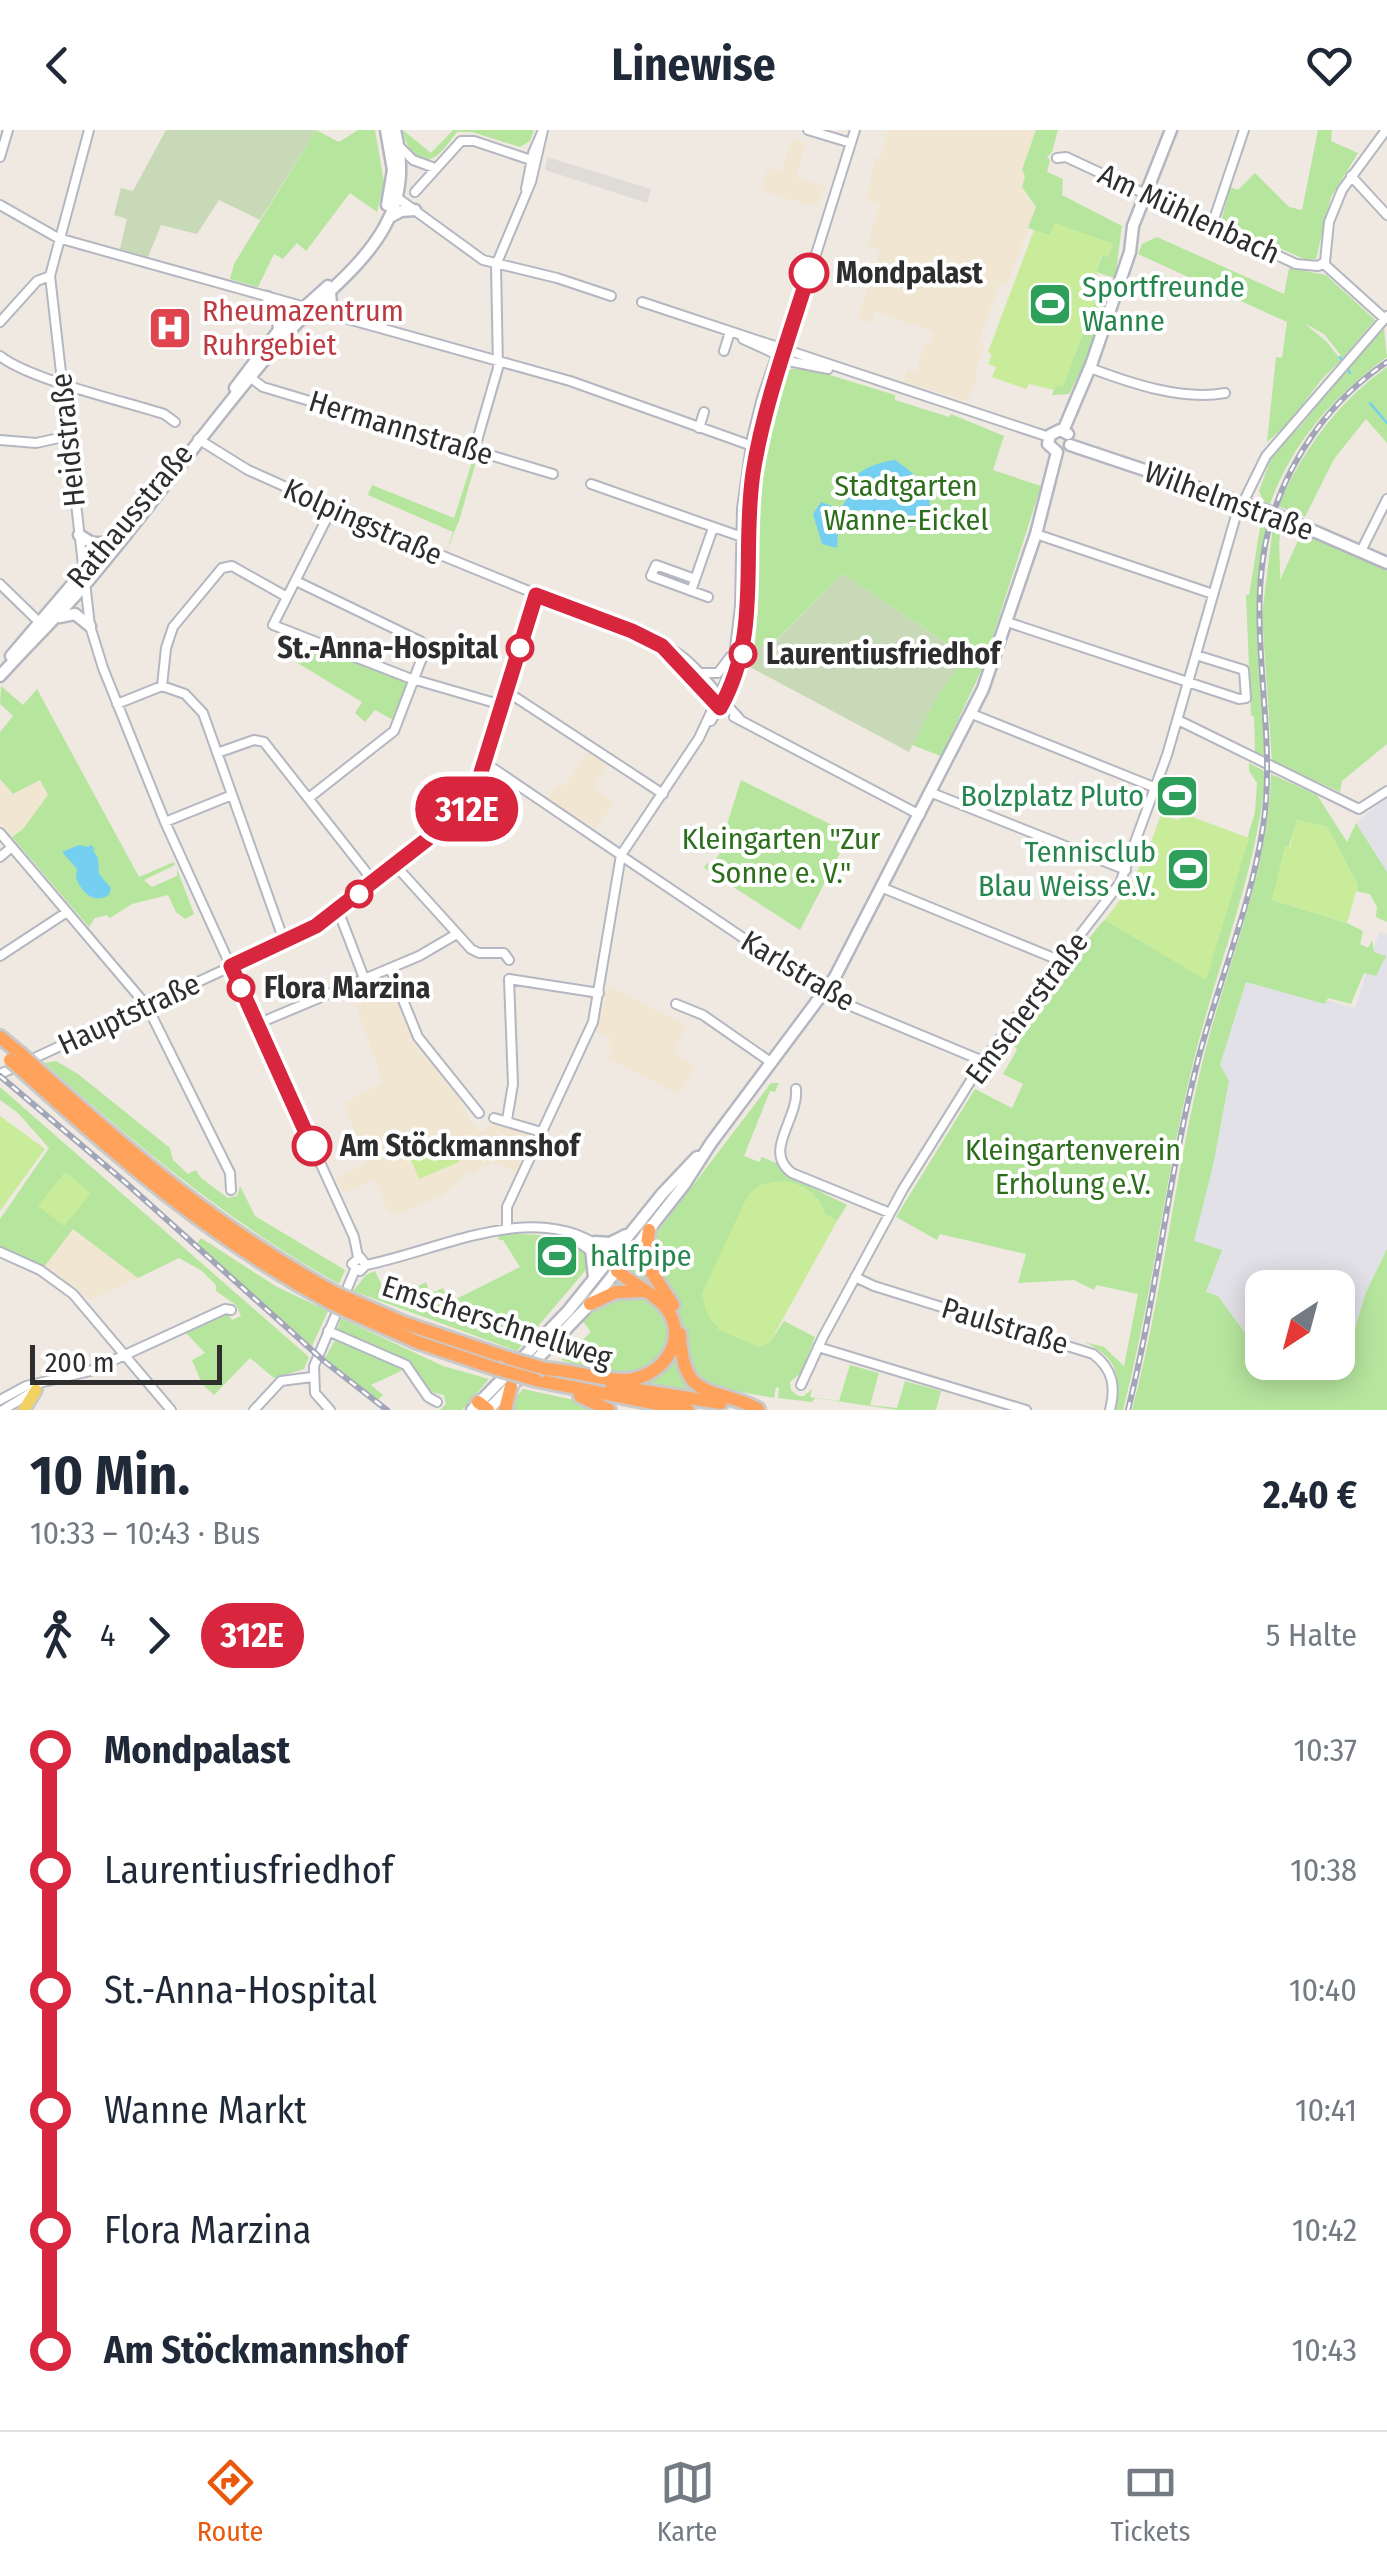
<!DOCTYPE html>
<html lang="de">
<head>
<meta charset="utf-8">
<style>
  body { margin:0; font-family:"Fira Sans Condensed",sans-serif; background:#f6f6f7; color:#1f2937; height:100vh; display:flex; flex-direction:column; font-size:38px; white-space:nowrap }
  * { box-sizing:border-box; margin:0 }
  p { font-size:32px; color:#747a83 }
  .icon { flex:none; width:55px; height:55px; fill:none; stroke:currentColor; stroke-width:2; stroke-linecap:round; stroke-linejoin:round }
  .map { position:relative; height:1280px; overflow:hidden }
  .details { display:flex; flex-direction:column; background:#fff; flex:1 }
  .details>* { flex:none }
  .badge { padding:0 20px; border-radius:32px; font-size:35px; line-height:65px }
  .needle { width:65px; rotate:216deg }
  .fabs { position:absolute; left:1245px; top:1140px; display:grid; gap:20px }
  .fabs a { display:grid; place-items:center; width:110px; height:110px; border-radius:20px; background:#fff; box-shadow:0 5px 25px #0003; font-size:50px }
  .scale { position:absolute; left:30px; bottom:25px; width:192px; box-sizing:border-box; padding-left:10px; border:5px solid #2e2e2e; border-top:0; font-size:28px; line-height:35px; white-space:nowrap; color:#2e2e2e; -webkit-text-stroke:8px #fff; paint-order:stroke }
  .map>.badge { position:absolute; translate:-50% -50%; box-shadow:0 0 0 5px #fff }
  .legs { display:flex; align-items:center; gap:15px; height:110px; padding:0 30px; font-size:32px }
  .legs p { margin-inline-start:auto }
  .headline { display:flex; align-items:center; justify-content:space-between; height:170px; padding:0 30px }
  h1 { font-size:55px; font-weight:700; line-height:75px }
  ul { padding:0 30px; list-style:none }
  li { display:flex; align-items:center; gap:35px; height:120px; font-size:38px }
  li i { display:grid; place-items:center; width:15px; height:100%; margin:0 12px; background:currentColor }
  li i::after { content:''; width:25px; height:25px; margin:-12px; border:8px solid; border-radius:50%; background:#fff }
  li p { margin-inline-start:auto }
  li:first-child i { background:linear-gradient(#0000 50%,currentColor 0) }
  li:last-child i { background:linear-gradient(currentColor 50%,#0000 0) }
  header { display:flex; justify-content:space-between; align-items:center; height:130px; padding:0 30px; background:#fff; font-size:45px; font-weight:700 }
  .tabs { display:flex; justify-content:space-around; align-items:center; height:140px; border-top:2px solid #e0e1e3; background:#fff; font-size:28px; color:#747a83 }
  .tabs a { display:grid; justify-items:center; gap:5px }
  .tabs .selected { color:#ea580c }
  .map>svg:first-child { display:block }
  .industrial { fill:#e3e1e8 }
  .education { fill:#f0e6d1 }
  .green { fill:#b6e59e }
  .cemetery { fill:#c8d9b8 }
  .pitch { fill:#c9ec9a }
  .plaza { fill:#dfdcd8 }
  .water { fill:#75cff0 }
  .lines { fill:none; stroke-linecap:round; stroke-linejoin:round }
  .stream { stroke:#75cff0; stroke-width:2.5 }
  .street-casing { stroke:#b4b7c1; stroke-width:12 }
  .secondary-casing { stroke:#b4b7c1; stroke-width:15 }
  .primary-casing { stroke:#c9c9c9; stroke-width:16 }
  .highway-casing { stroke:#c9c9c9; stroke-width:18 }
  .street { stroke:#fff; stroke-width:8 }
  .secondary { stroke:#fff; stroke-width:10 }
  .primary { stroke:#f2d163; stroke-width:11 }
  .highway { stroke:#ffa35c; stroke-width:12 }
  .rail-casing { stroke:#a3a6b8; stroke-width:6 }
  .rail { stroke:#fff; stroke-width:2.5; stroke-dasharray:8; stroke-linecap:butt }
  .highway-bridge-casing { stroke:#c9c9c9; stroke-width:18; stroke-linecap:butt }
  .highway-bridge { stroke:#ffa35c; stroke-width:12 }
  .line-1-casing { stroke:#fff; stroke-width:22 }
  .line-1 { stroke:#d7263d; stroke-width:15 }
  .stop-1-dot { fill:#fff; stroke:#d7263d; stroke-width:5 }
  .labels { text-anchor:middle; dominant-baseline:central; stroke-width:8; stroke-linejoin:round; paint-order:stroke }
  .street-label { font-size:30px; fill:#2e2e2e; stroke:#fff }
  .stop-label { font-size:30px; font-weight:bold; fill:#2e2e2e; stroke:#fff; text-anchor:start }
  .leisure-label { font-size:30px; fill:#27864d; stroke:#fff; text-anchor:start }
  .health-label { font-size:30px; fill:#be3a42; stroke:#fff; text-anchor:start }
  .park-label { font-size:30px; fill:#2c6e1b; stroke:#fff }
</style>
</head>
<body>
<header><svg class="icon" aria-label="back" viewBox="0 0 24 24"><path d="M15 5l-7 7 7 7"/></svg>Linewise<svg class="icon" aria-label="heart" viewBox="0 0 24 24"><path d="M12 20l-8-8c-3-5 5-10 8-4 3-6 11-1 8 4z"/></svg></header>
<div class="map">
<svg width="1387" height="1280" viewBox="0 0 1387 1280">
  <rect width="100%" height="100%" fill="#efe9e1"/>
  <path class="industrial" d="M1387 666V742L1356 693Z
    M1379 802 1387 804V1119L1366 1162 1353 1205 1346 1211 1338 1206V1158H1262V1226L1218 1166 1206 1162 1194 1111 1213 1036 1229 952 1220 935 1246 852 1325 874 1327 870 1355 878Z"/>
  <path class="education" d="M888 0H1036L1022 40 1025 46 1022 57 1036 79 1007 155 999 153 980 209 984 216 976 240 978 245 967 271 903 252 907 240 916 242 925 214H930L934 202 876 182 871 193 858 189 880 119 867 115 880 74 867 69 875 27 880 28Z
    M792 9 806 13 796 47 826 57 818 74 811 76 761 60 768 38 781 42Z
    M589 620 609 633 593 658 614 672 595 700 548 668 557 655 564 656Z
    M0 649 13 664 40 650 48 666 23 699 12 707 0 693Z
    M388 846 412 906 453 958 472 993 482 1002 490 995 508 997 529 1005 531 1010 516 1043 496 1033 480 1038 476 1045 468 1042 443 1065 395 1085 388 1081 375 1049 343 1063 336 1048 368 1033 344 974 383 952 350 859Z
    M607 855 687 896 673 922 696 936 679 965 608 928 612 919 608 916 611 909 596 902Z
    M73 1098 138 1148 90 1170 45 1136Z"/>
  <path class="green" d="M316 0 339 12 358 0H375L384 52 377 82 350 63 306 121 297 113 283 129 274 124 258 157 230 149 234 134Z
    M403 0 431 23 453 0H534L530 11 520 17 472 2H457C451 9 443 22 435 27 416 37 405 15 403 0Z
    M1036 0H1058L1052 22 1047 27 1050 30 1047 42 1063 49 1062 65 1122 96 1115 148 1096 142 1102 125 1108 127 1113 114 1055 94 1050 106 1028 98 1036 77 1022 57 1025 46 1022 40Z
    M1318 0H1332L1331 11 1358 23 1331 67 1316 129H1304L1221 92 1230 57 1238 60 1255 43 1289 77 1302 80Z
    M1157 107 1284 164 1289 138 1326 145 1375 190 1343 228 1324 204 1304 193 1327 212 1341 230 1321 250 1290 292 1267 312 1276 227 1282 228 1287 192 1138 124 1142 114Z
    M1100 148 1114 150 1085 233 1069 264 1052 265 1056 255 1063 256 1102 152Z
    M1384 199 1387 227C1334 265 1292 313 1270 374L1264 372 1259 361 1274 320 1300 297 1346 238 1351 243 1348 236Z
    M1387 237V313L1366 289 1334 329 1305 387 1278 376C1303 320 1337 273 1387 237Z
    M807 238 895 265V270L949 287 951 284 1004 306 993 340 1041 356 983 537 941 626 912 615 934 572 964 525 843 444 768 518 755 516 758 475 750 474 760 323 782 244 791 239Z
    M474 326 477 328 459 391 446 422 453 402 368 365 372 355 454 388Z
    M1262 386 1269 387C1246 467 1262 546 1266 628L1255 623 1254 587 1251 585 1246 465H1249Z
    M1274 389 1283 393C1276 415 1281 428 1280 450L1302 402 1387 441V614L1342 651 1340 662 1272 631 1262 485Z
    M316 518 408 552 395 591 375 580 365 592 355 583 362 572 291 529Z
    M1 556 23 575 37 559 139 747 174 732 175 735 144 750 152 757 177 746V739L194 784 185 789 176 782 168 765 132 774 110 788 107 785 95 788 89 797 12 707 23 699 48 665 40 650 13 664 0 649V602L13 586 0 574Z
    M1249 633 1266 642C1257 741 1218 833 1194 929 1165 1045 1153 1164 1123 1280H1114C1122 1247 1118 1227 1084 1212L1104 1217 1124 1236 1138 1164 1096 1155 1094 1160 1074 1150 1018 1153 1026 1124 940 1104 937 1110 896 1087 975 959 1012 978 1023 954 1003 944 1017 920 1009 909 1102 792 1105 790 1206 849 1255 682 1257 653 1249 641Z
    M1271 644 1317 665 1347 712 1356 693 1387 742V792L1376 787 1377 777 1370 764 1356 761 1358 755 1327 697 1297 690 1272 770 1347 793 1363 801 1360 814 1368 818 1372 810 1374 822 1386 826 1376 846 1364 843 1351 874 1328 868 1325 874 1246 852 1220 935 1229 951 1213 1036 1194 1111 1222 1120 1206 1162 1218 1166 1262 1226V1232L1268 1233 1273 1239 1283 1233 1338 1232V1206L1346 1211 1353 1205 1366 1162 1387 1119V1280H1132C1162 1167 1174 1051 1201 938 1224 841 1269 744 1271 644Z
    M741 650 850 704 800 800 704 738 707 733 712 736 730 706 725 701Z
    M56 931 78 944 170 1018 173 1030 188 1044 196 1040 201 1048 228 1068 237 1066 240 1056 255 1086 345 1140 339 1154C228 1092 139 1017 44 933Z
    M771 953H779L775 962 770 961 744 1026 759 1032 762 1027 776 1033 785 1044 847 1075 837 1091 825 1084C815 1054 782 1044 755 1059L703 1163C705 1200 732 1203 759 1217L770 1212 784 1191 815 1207 802 1242 790 1252 791 1260 798 1266H804L812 1259 810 1267 839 1271 850 1235 879 1243 870 1275 897 1278 905 1251 941 1261 936 1280H898L815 1268 812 1272 778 1268 779 1258 776 1257 774 1268 719 1258 703 1263 636 1251 561 1230 591 1202 582 1190 643 1114 652 1109Z
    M0 957 309 1227 304 1239 274 1248 250 1228 214 1265 202 1254 192 1230 205 1223 186 1203 228 1184 232 1190 241 1186 236 1175 216 1161V1155L202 1141 179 1128 138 1148 73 1099 44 1137 0 1118V1089L49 1018 18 983 0 970Z
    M509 1104C536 1104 582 1104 590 1135L517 1221 353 1161 366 1145 375 1141 384 1160 399 1166 426 1152 430 1164 443 1158 450 1172 520 1137 503 1110H499L498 1105Z
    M201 1108 277 1157 328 1181 312 1216 197 1114Z
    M341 1188 443 1236 489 1249 462 1280H440L446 1274 444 1265 427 1261 410 1235 337 1200Z
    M335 1210 405 1239 371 1255 383 1265 378 1270 325 1228Z
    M523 1259 579 1271 601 1280H511L513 1271Z"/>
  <path class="cemetery" d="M166 0H316L260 90 219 70 197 104 161 95 148 127 120 119 127 89 114 85 121 58 133 61Z
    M843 444 965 526 934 572 909 622 748 536 755 516 769 518Z"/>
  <path class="pitch" d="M1055 93 1113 114 1108 127 1101 125 1096 142 1102 151 1063 257 1056 255 1054 260 1029 254 1026 259 992 247 996 237 988 234 992 225 988 222 1034 100 1049 106Z
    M1161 683 1177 690 1187 685 1249 708 1206 850 1105 790C1130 760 1150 721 1161 683Z
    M1296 690 1327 697 1358 755 1347 793 1272 770 1285 716 1290 717Z
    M0 986 45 1019 0 1081Z
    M448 1006 459 1032 419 1049 408 1023Z
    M65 1042 91 1063 64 1096 38 1076Z
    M785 1051C805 1055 818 1065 825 1084L837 1091 770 1212 759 1217 719 1200 706 1181 702 1163 748 1065 762 1054Z"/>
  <path class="plaza" d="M547 27 651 59 647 73 545 40Z"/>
  <path class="water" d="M895 330C917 345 938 362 927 393L911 397 858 380 839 387 837 418 822 414 813 384 821 372 835 377 842 376 850 365C843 344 877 332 895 330Z
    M90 714 96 720 92 719 98 728 99 744 111 758 109 765C93 775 82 762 76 748L77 739 62 722 79 715 89 717Z"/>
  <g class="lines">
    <path class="stream" d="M1340 227 1350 243
      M1370 273 1387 293"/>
    <g class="street-casing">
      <path id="street" d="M89 0 50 146 90 496 103 538 165 692 354 1107 358 1127
        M808 0 851 13
        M399 16 413 30 435 38
        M0 27 8 0
        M1057 28 1066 27 1296 134 1318 136 1325 132 1329 92 1342 60 1386 0
        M1351 46 1387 85
        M526 59 533 23 543 0
        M415 62 461 11H474L531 30
        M395 66 483 130 557 148 611 166
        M0 75 58 108 570 251 758 318
        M1212 95 1244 0
        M1323 133 1385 189
        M642 172 1049 307
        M0 192 37 151 50 146
        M743 209 793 232 828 239
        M724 221 730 202
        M0 226C31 250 123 271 164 284L175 292
        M1090 238C1130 253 1182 271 1225 263
        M251 244V248L263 257 553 344
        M699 298 704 282
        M198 309 248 340 399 408 673 520C699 536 717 566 739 588
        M0 310 36 313 68 306
        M474 321 498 238 496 135 531 52 543 0
        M591 354 742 407
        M332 378 273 495 409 548 502 575
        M1036 404 1213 464
        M1361 421 1387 369
        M695 449 656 435 651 446 708 467
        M296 451 420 511 425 520 394 601 310 667
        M0 454 40 493
        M691 461 713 398
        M1007 492 1239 569 1246 568 1244 540 1196 525
        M668 521 719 576
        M699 543H718L730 527
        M162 556 185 564 203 583 284 811
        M162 556 166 518 173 497 222 438 232 436 287 467
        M506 561 663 664
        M117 574 162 556
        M972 584 1156 658
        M734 587 920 685
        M1178 590 1359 679 1387 661
        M711 591 734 553 744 516 750 367 764 290 855 0
        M217 623 254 610 264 612 374 752
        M484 632 621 725
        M932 663 1126 740
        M165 692 232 665
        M0 703 147 876 230 1043 231 1060
        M0 727 12 717
        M626 729 834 869 983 931
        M395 735 471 819 479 823H504L509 830
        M883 758 1061 831
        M338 780 364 848
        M0 826 67 782
        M390 838 418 907 479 983
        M676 874 703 885 772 933
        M257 894 419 826 455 805
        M0 944 316 797 466 679 479 649 536 465
        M796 959C799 989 762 1021 792 1043L890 1083
        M494 988 541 1002
        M507 990 513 954 509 849 599 863
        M507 1097V1077L593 892 621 725 699 608 733 535 740 477 742 378 752 308 762 268 798 163 804 157
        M570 1106 607 1133
        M0 1122 40 1140 73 1164 171 1280
        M366 1135 360 1127 352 1134 360 1141 366 1135C443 1120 544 1063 613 1127
        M855 1147 874 1156 1093 1224C1113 1239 1116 1257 1110 1280
        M328 1201 406 1235 428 1267 437 1272
        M818 1217 1026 1280
        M801 1255 823 1207 903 1059 983 931 1120 753 1167 625 1235 389 1266 326 1387 186
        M0 1270 26 1256 90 1241 225 1179 231 1180
        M3 1280 34 1261
        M254 1280 281 1251 312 1247
        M330 1280 315 1263 314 1236 355 1140"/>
    </g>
    <g class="secondary-casing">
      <path id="secondary" d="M386 0 393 40 387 75
        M390 87 401 81 415 80
        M330 162 331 174 338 187
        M267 167 278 179 279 200
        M235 258 279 200 328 156
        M1063 301 1091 235 1130 122 1133 96 1171 0
        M1070 315 1270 382 1387 433
        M1057 322 1048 314 1050 305 1060 300 1068 304
        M79 405 92 413H107
        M60 487 75 484 90 496
        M11 526 162 349
        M0 546C27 516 56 488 83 457 152 376 213 288 283 208 316 170 361 140 385 96 403 64 403 34 395 0
        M595 1112 610 1113 626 1105
        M591 1119 594 1147
        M472 1280 568 1181 662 1064 697 1027
        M488 1280 590 1174 622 1134 684 1055 711 1013 835 847 983 559 1036 404 1057 322"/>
    </g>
    <g class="primary-casing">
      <path id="primary" d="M24 1280 36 1260"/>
    </g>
    <g class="highway-casing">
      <path id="highway" d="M0 907 21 924
        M35 937C133 1025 219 1099 335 1163
        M24 942C122 1031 214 1110 331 1173
        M649 1100 645 1132 673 1175
        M349 1169 404 1193 508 1228
        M590 1174 616 1162 643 1161
        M345 1180 417 1212 497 1239
        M680 1204C683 1273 712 1255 758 1279
        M546 1239C572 1240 598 1250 624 1250 660 1249 690 1212 667 1179 655 1163 632 1154 617 1141
        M536 1250 688 1280
        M612 1256 721 1273
        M580 1266 609 1280
        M478 1272 488 1280
        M505 1280 511 1256"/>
    </g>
    <use href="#street" class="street"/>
    <use href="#secondary" class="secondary"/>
    <use href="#primary" class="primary"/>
    <use href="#highway" class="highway"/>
    <g class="rail-casing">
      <path id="rail" d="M0 946 126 1053 324 1231 387 1280
        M1128 1280C1157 1164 1168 1046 1198 930 1218 853 1251 776 1263 697 1279 594 1241 489 1272 387 1292 324 1332 269 1387 232"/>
    </g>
    <use href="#rail" class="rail"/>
    <g class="highway-bridge-casing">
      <path id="highway-bridge" d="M21 924 35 937
        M10 930 24 942
        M335 1163 349 1169
        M331 1173 345 1180
        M508 1228 546 1239
        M497 1239 536 1250"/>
    </g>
    <use href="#highway-bridge" class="highway-bridge"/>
  </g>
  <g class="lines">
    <g class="line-1-casing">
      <path id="line-1" d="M312 1016 231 836 316 796 466 679 474 665 536 465 632 501 662 516 720 578C762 504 741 424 753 343 763 278 789 206 809 143"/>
    </g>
    <use href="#line-1" class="line-1"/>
  </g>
  <defs>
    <g id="stadium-square" transform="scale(2.25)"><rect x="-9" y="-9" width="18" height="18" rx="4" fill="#2e9e5b" stroke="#fff"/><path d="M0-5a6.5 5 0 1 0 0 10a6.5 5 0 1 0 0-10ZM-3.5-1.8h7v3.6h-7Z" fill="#fff"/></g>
    <g id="hospital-square" transform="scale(2.25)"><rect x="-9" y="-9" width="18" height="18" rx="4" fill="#e0444e" stroke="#fff"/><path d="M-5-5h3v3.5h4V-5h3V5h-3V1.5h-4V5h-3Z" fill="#fff"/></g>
  </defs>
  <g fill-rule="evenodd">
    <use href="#stadium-square" x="1050" y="174"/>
    <use href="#hospital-square" x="170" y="198"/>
    <use href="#stadium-square" x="1177" y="666"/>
    <use href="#stadium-square" x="1188" y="739"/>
    <use href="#stadium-square" x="557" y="1126"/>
  </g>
  <g class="stop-1-dot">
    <circle cx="809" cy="143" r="18"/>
    <circle cx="520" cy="518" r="12"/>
    <circle cx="743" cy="524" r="12"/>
    <circle cx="359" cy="764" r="12"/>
    <circle cx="241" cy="858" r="12"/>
    <circle cx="312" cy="1016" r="18"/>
  </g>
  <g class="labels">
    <g class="street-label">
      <text transform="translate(1189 84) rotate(25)">Am Mühlenbach</text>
      <text transform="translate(401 298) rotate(17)">Hermannstraße</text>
      <text transform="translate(68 310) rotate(-96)">Heidstraße</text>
      <text transform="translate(1229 371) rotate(20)">Wilhelmstraße</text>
      <text transform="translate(130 386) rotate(-50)">Rathausstraße</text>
      <text transform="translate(363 392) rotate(24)">Kolpingstraße</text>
      <text transform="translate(798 841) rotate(31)">Karlstraße</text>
      <text transform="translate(1027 878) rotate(-53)">Emscherstraße</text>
      <text transform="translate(129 884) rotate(-25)">Hauptstraße</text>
      <text transform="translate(497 1192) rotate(18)">Emscherschnellweg</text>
      <text transform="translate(1005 1196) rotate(17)">Paulstraße</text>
    </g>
    <g class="stop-label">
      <text x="836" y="143">Mondpalast</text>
      <text x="498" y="518" text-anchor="end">St.-Anna-Hospital</text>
      <text x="766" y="524">Laurentiusfriedhof</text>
      <text x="264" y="858">Flora Marzina</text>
      <text x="340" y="1016">Am Stöckmannshof</text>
    </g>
    <g class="leisure-label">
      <text x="1082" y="157">Sportfreunde<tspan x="1082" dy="34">Wanne</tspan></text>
      <text x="1144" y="666" text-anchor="end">Bolzplatz Pluto</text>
      <text x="1156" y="722" text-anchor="end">Tennisclub<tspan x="1156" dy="34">Blau Weiss e.V.</tspan></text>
      <text x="590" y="1126">halfpipe</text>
    </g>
    <g class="health-label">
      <text x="202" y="181">Rheumazentrum<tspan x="202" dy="34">Ruhrgebiet</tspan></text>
    </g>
    <g class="park-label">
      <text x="906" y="356">Stadtgarten<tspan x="906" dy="34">Wanne-Eickel</tspan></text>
      <text x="781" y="709">Kleingarten "Zur<tspan x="781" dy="34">Sonne e. V."</tspan></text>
      <text x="1073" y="1020">Kleingartenverein<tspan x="1073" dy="34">Erholung e.V.</tspan></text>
    </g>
  </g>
</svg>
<div class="fabs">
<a><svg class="needle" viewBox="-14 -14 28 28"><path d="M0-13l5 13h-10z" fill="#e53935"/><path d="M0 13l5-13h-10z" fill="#747a83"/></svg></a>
</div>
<div class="scale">200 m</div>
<b class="badge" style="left:467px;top:679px;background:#d7263d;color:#fff">312E</b>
</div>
<section class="details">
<div class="headline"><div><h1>10 Min.</h1><p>10:33 – 10:43 · Bus</p></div><b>2.40 €</b></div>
<div class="legs"><svg class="icon" aria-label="walk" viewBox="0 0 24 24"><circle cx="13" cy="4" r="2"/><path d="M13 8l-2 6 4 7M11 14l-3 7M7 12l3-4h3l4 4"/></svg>4<svg class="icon" aria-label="forward" viewBox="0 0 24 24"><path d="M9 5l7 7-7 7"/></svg><b class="badge" style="background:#d7263d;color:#fff">312E</b><p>5 Halte</p></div>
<ul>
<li><i style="color:#d7263d"></i><b>Mondpalast</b><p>10:37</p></li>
<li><i style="color:#d7263d"></i><span>Laurentiusfriedhof</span><p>10:38</p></li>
<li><i style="color:#d7263d"></i><span>St.-Anna-Hospital</span><p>10:40</p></li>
<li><i style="color:#d7263d"></i><span>Wanne Markt</span><p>10:41</p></li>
<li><i style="color:#d7263d"></i><span>Flora Marzina</span><p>10:42</p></li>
<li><i style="color:#d7263d"></i><b>Am Stöckmannshof</b><p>10:43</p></li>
</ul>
</section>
<nav class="tabs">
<a class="selected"><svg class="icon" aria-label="directions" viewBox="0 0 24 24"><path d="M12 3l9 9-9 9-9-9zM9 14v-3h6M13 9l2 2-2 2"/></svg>Route</a>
<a><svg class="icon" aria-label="map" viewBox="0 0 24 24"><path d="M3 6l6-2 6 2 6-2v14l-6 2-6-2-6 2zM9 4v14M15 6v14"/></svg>Karte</a>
<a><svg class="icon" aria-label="tickets" viewBox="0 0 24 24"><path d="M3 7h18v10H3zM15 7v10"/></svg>Tickets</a>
</nav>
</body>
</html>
